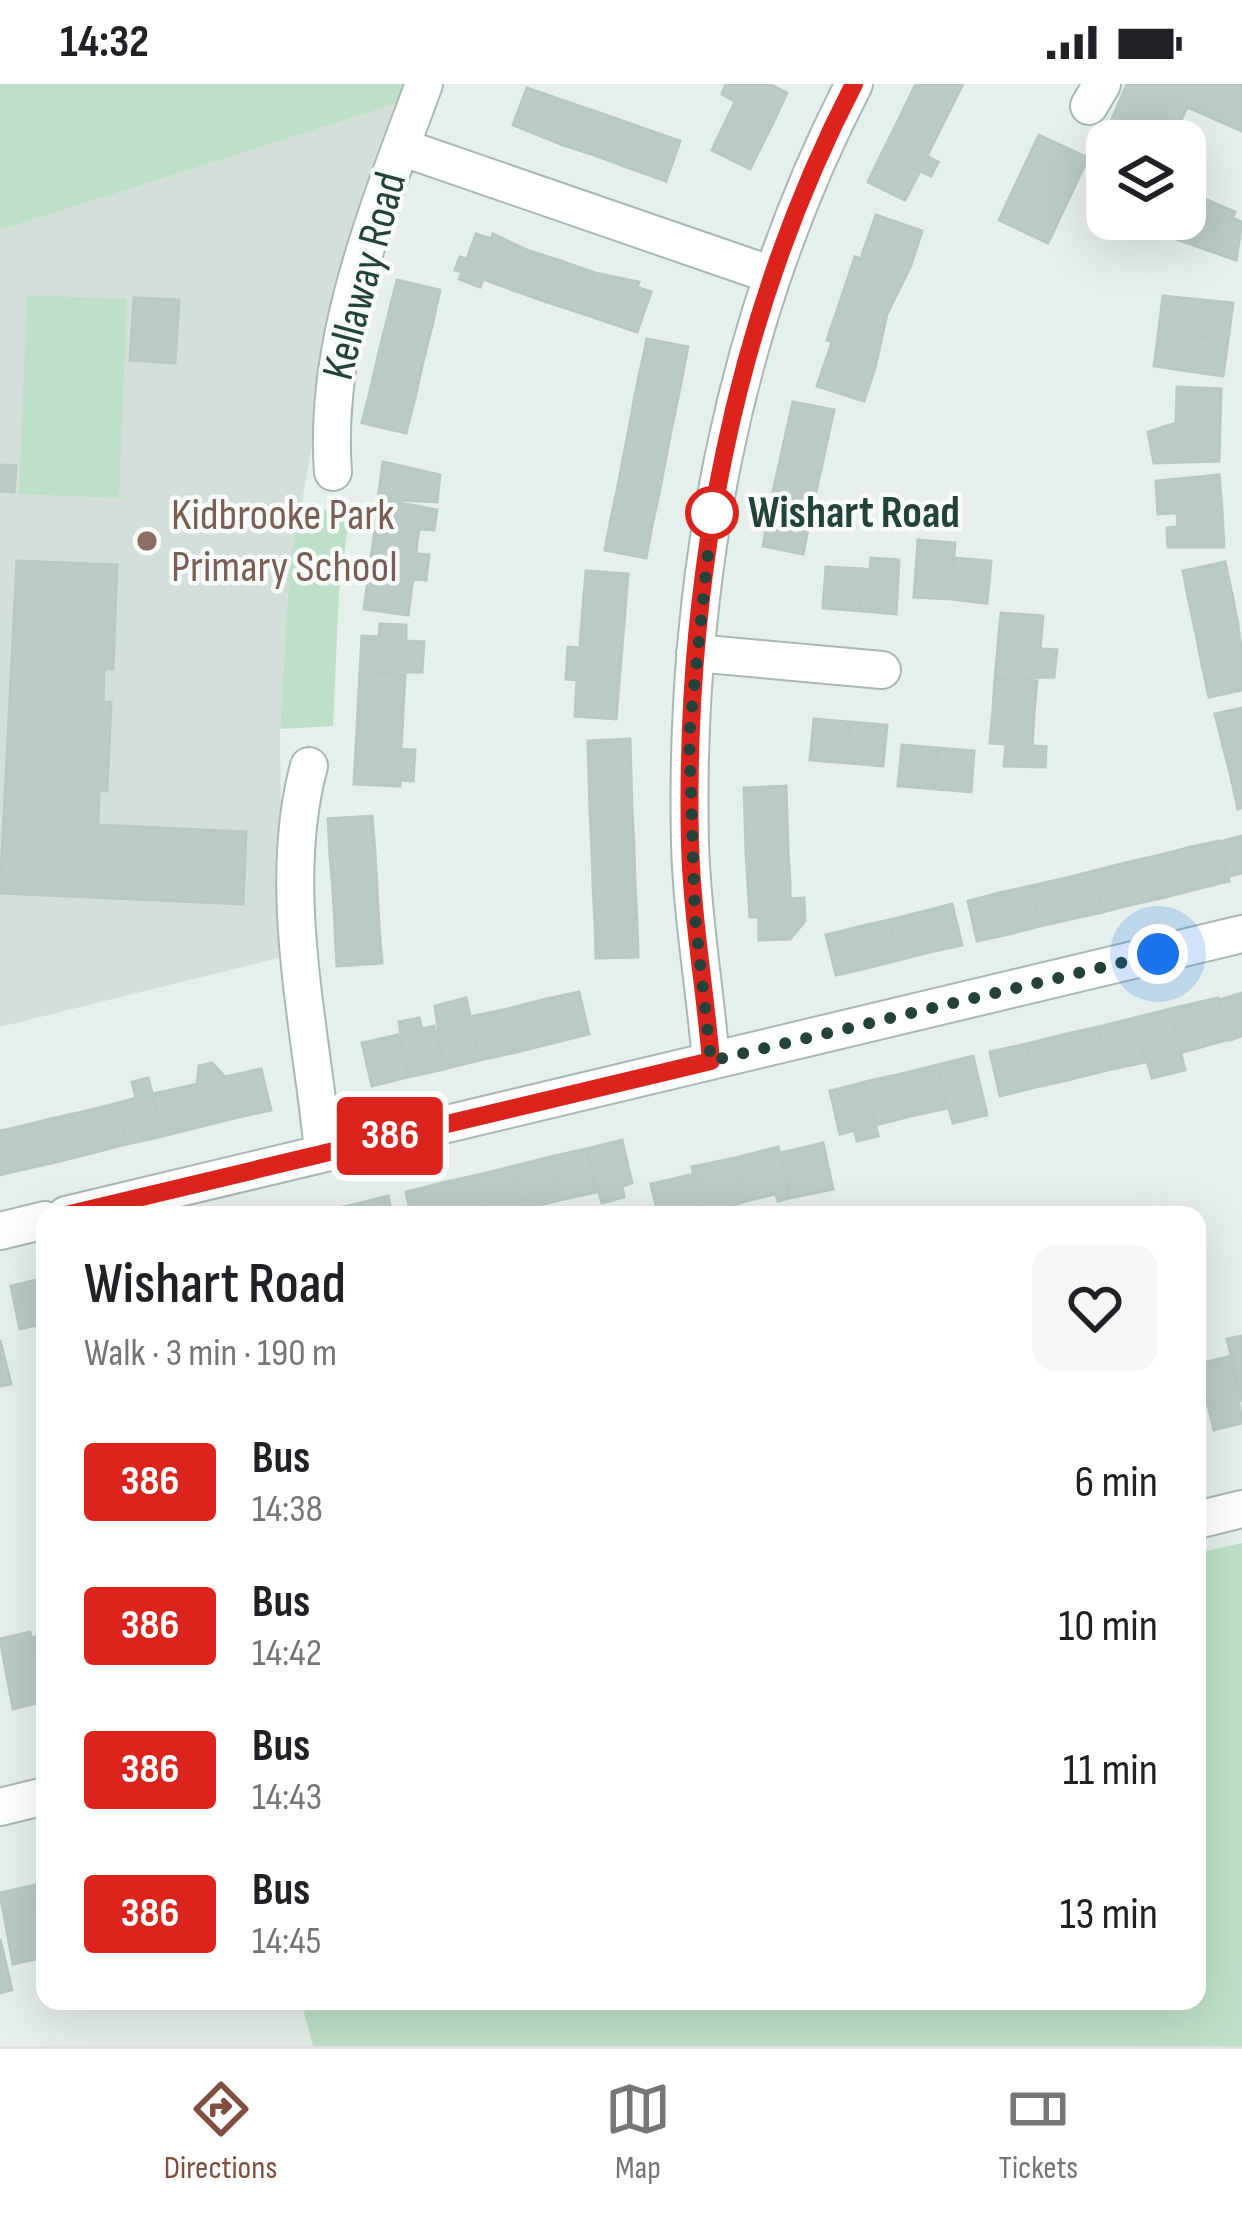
<!DOCTYPE html>
<html lang="en">
<head>
<meta charset="utf-8">
<style>
  body { margin:0; font-family:"Sofia Sans Condensed",sans-serif; background:#f6f6f6; color:#202124; height:100vh; display:flex; flex-direction:column; font-size:45px; white-space:nowrap }
  * { box-sizing:border-box; margin:0 }
  p { font-size:39px; color:#757577 }
  .icon { flex:none; width:66px; height:66px; fill:none; stroke:currentColor; stroke-width:2; stroke-linecap:round; stroke-linejoin:round }
  .map { position:relative; flex:1; overflow:hidden }
  .sheet { position:absolute; left:36px; top:1122px; width:1170px; height:804px; display:flex; flex-direction:column; background:#fff; border-radius:24px; box-shadow:0 12px 48px #0002 }
  .sheet>* { flex:none }
  .badge { padding:0 24px; border-radius:9px; font-size:42px; line-height:78px }
  .fabs { position:absolute; left:1086px; top:36px; display:grid; gap:24px }
  .fabs a { display:grid; place-items:center; width:120px; height:120px; border-radius:24px; background:#fff; box-shadow:0 12px 48px #0002; font-size:60px }
  .you { position:absolute; width:60px; height:60px; margin:-30px; border:9px solid #fff; border-radius:50%; background:#1a73e8; box-shadow:0 0 0 18px #1a73e833 }
  .map>.badge { position:absolute; translate:-50% -50%; box-shadow:0 0 0 6px #fff }
  .round { display:grid; place-items:center; flex:none; width:126px; height:126px; border-radius:24px; background:#f6f6f6 }
  .overview { display:flex; align-items:center; justify-content:space-between; height:204px; padding:0 48px }
  h1 { font-size:57px; font-weight:600; line-height:90px }
  ul { padding:0; list-style:none }
  li { display:flex; align-items:center; gap:36px; height:144px; padding:0 48px }
  li div { flex:1 }
  li b { display:block; font-size:45px }
  li em { font-style:normal }
  li .badge { min-width:132px; font-weight:700; text-align:center }
  .status { display:flex; justify-content:space-between; align-items:center; height:84px; padding:0 60px; background:#fff; direction:ltr }
  .status svg { height:33px; fill:currentColor }
  .tabs { display:flex; justify-content:space-around; align-items:center; height:168px; border-top:3px solid #e0e0e0; background:#fff; font-size:33px; color:#757577 }
  .tabs a { display:grid; justify-items:center; gap:6px }
  .tabs .on { color:#7f4e3f }
  .map>svg:first-child { display:block }
  .built { fill:#d4dfda }
  .green { fill:#bfe0c8 }
  .building { fill:#bbcac4; stroke:#b8c9c2; stroke-width:3 }
  .lines { fill:none; stroke-linecap:round; stroke-linejoin:round }
  .minor-casing { stroke:#a8b8b2; stroke-width:40 }
  .minor { stroke:#fff; stroke-width:36 }
  .line-casing { stroke:#fff; stroke-width:27 }
  .line { stroke:#dc241f; stroke-width:18 }
  .walk { stroke:#24423a; stroke-width:12; stroke-dasharray:0 21.6 }
  .stop-dot { fill:#fff; stroke:#dc241f; stroke-width:6 }
  .education-dot { fill:#8d6e63; stroke:#f7fbf9; stroke-width:4.5 }
  .labels { text-anchor:middle; dominant-baseline:central; stroke-width:9; stroke-linejoin:round; paint-order:stroke }
  .street-label { font-size:45px; fill:#24423a; stroke:#f7fbf9 }
  .stop-label { font-size:45px; font-weight:bold; fill:#24423a; stroke:#f7fbf9; text-anchor:start }
  .education-label { font-size:45px; fill:#785e54; stroke:#f7fbf9; text-anchor:start }
</style>
</head>
<body>
<div class="status"><b>14:32</b><svg viewBox="0 0 49 12"><path d="M0 12V9h3v3zM5 12V6h3v6zM10 12V3h3v9zM15 12V0h3v12zM26 1h20v11H26zM47 4h2v5h-2z"/></svg></div>
<div class="map">
<svg width="1242" height="1962" viewBox="0 0 1242 1962">
  <rect width="100%" height="100%" fill="#e6efeb"/>
  <path class="built" d="M405 17 334 237 289 491 280 645 282 873 0 943V146Z"/>
  <path class="green" d="M0 0H412L405 17 0 146Z
    M27 211 127 215 119 414 19 410Z
    M299 422 350 429 339 508 333 642 280 645 289 491Z
    M1242 1459V1962H313L301 1917H1197V1469Z"/>
  <path class="building" d="M726 0H769L787 9 773 39 722 10Z
    M916 0H963L949 28 911 10Z
    M1127 0H1242V47L1187 23 1172 57H1107V82L1094 77Z
    M527 4 576 21 563 61 513 41Z
    M911 10 949 28 934 58 897 39Z
    M734 20 773 39 750 85 712 66Z
    M576 21 611 33 597 72 563 61Z
    M611 33 645 45 632 85 597 72Z
    M897 39 934 58 927 72 938 78 931 92 882 69Z
    M645 45 680 57 666 97 632 85Z
    M1039 51 1088 74 1048 159 999 136Z
    M882 69 920 87 905 116 868 98Z
    M1186 107 1235 128 1232 134 1242 138 1236 176 1156 148 1161 135H1185Z
    M876 131 922 147 911 181 864 165Z
    M476 150 491 155 493 150 527 166 513 206 483 195 480 203 459 195 462 188 455 186 460 173 467 175Z
    M864 165 911 181 887 230 841 215 855 173 861 175Z
    M527 166 561 177 547 218 513 206Z
    M561 177 595 189 581 229 547 218Z
    M595 189 639 198 637 203 651 208 637 248 581 229Z
    M397 196 440 206 432 242 388 232Z
    M1163 212 1233 219 1228 256 1158 253Z
    M134 214 179 216 175 279 130 276Z
    M841 215 887 230 875 284 829 267 832 258 827 256Z
    M388 232 432 242 423 278 379 268Z
    M1184 250 1228 256 1223 292 1154 282 1158 253Z
    M647 255 688 263 678 314 636 306Z
    M829 267 875 284 864 317 817 302Z
    M379 268 423 278 415 314 371 303Z
    M371 303 415 314 406 349 362 339Z
    M1177 303 1221 305 1220 341 1176 339Z
    M636 306 678 314 671 347 630 339Z
    M793 318 834 326 827 358 786 349Z
    M630 339 671 347 665 379 624 370Z
    M1176 339 1220 341 1219 377 1154 379 1148 348Z
    M786 349 827 358 820 390 779 381Z
    M624 370 665 379 659 410 618 402Z
    M383 378 440 391 437 418 378 415Z
    M0 381 16 382 14 408 0 407Z
    M779 381 820 390 813 421 772 412Z
    M1219 391 1222 426 1158 430 1156 397Z
    M618 402 659 410 652 442 611 434Z
    M772 412 813 421 803 470 763 462Z
    M378 415 437 426 434 446 419 445 417 458 374 452Z
    M1222 426 1224 463H1168L1167 444 1178 443 1177 430Z
    M611 434 652 442 646 474 605 466Z
    M374 452 417 458 416 470 429 471 426 496 369 489Z
    M918 456 955 459 950 515 914 513Z
    M871 474 899 476 896 530 860 527 863 485 870 486Z
    M954 474 991 477 987 519 950 515Z
    M17 477 117 481 113 585H104L103 618H111L107 707 99 706 98 741 246 748 243 820 0 809Z
    M1225 478 1232 510 1189 518 1183 487Z
    M826 483 863 485 860 527 823 524Z
    M586 487 628 490 625 527 583 523Z
    M369 489 413 494 408 531 364 525Z
    M1232 510 1238 541 1196 550 1189 518Z
    M583 523 625 527 622 563 580 559Z
    M1001 529 1043 532 1040 565 998 562Z
    M380 540 406 541V557L424 558 422 588 360 589 362 552 379 553Z
    M1238 541 1242 573 1202 581 1196 550Z
    M580 559 622 563 619 599 566 595 568 563 580 564Z
    M998 562 1057 566 1054 593 995 594Z
    M1242 573V606L1209 613 1202 581Z
    M360 589 405 591 403 628 358 626Z
    M995 594 1037 597 1034 630 993 626Z
    M577 596 619 599 616 635 575 632Z
    M1242 624V657L1223 662 1215 630Z
    M358 626 403 628 401 665 356 663Z
    M993 626 1034 630 1032 662 1046 663 1045 683 1004 682 1006 660 990 659Z
    M814 635 850 638 847 679 810 676Z
    M850 638 887 641 883 682 847 679Z
    M630 655 631 692 589 693 588 657Z
    M1242 657V690L1231 693 1223 662Z
    M902 661 938 664 935 705 898 702Z
    M356 663 415 666 413 697 400 696V702L354 700Z
    M938 664 974 667 971 708 935 705Z
    M1242 690V724L1238 725 1231 693Z
    M631 692 632 728 590 729 589 693Z
    M786 702 787 734 745 736 744 704Z
    M632 728 634 764 592 765 590 729Z
    M372 732 375 768 330 771 328 735Z
    M787 734 788 766 746 768 745 736Z
    M1242 752V789L1227 793 1219 758Z
    M1219 757 1229 797 1197 805 1187 764Z
    M634 764 635 800 593 802 592 765Z
    M1187 764 1197 805 1166 813 1156 772Z
    M788 766 790 799 748 801 746 768Z
    M375 768 377 805 333 808 330 771Z
    M1156 772 1166 813 1134 820 1125 779Z
    M1125 779 1134 820 1103 828 1093 787Z
    M1093 787 1103 828 1071 835 1062 795Z
    M1062 795 1071 835 1040 842 1031 802Z
    M790 799V815L804 814 805 837 790 855 759 856V833H750L748 801Z
    M635 800 637 836 595 838 593 802Z
    M1031 802 1040 842 1009 850 999 809Z
    M377 805 379 842 335 845 333 808Z
    M999 809 1009 850 977 857 968 817Z
    M952 820 962 861 930 868 921 828Z
    M921 828 930 868 899 876 889 836Z
    M637 836 638 873 596 874 595 838Z
    M889 836 899 876 867 884 858 843Z
    M379 842 382 879 337 882 335 845Z
    M858 843 867 884 836 891 826 851Z
    M579 908 589 950 553 959 542 916Z
    M1242 909V952L1230 956 1219 916Z
    M466 914 480 976 444 985 435 922Z
    M1218 914 1230 955 1180 969 1170 925Z
    M542 916 553 959 517 968 507 925Z
    M507 925 517 968 480 976 470 933Z
    M1170 925 1185 986 1152 994 1134 934Z
    M419 934 422 945 434 942 444 985 408 993 399 938Z
    M1134 934 1145 978 1108 986 1098 943Z
    M1098 943 1108 986 1072 995 1062 951Z
    M398 951 408 993 372 1002 362 959Z
    M1062 951 1072 995 1036 1003 1026 960Z
    M1026 960 1036 1003 1000 1012 990 968Z
    M973 972 987 1031 953 1039 937 981Z
    M212 979 225 993 235 1034 199 1043 189 1002 197 1000 199 982Z
    M937 981 947 1024 911 1032 901 990Z
    M261 985 271 1026 235 1034 225 993Z
    M901 990 911 1032 876 1041 865 998Z
    M148 994 163 1052 127 1060 118 1019 136 1014 132 998Z
    M865 998 878 1052 857 1057 854 1046 840 1050 830 1007Z
    M189 1002 199 1043 163 1052 153 1010Z
    M118 1019 127 1060 92 1069 82 1028Z
    M82 1028 92 1069 56 1078 46 1036Z
    M46 1036 56 1078 20 1086 10 1045Z
    M10 1045 20 1086 0 1091V1047Z
    M622 1056 632 1099 622 1102 624 1113 602 1119 586 1065Z
    M823 1059 833 1105 790 1114 780 1069Z
    M778 1063 790 1114 778 1117 776 1110 746 1117 735 1074Z
    M586 1065 596 1108 560 1116 550 1073Z
    M550 1073 560 1116 524 1125 514 1082Z
    M735 1074 746 1117 704 1131 692 1083Z
    M514 1082 524 1125 487 1131 478 1091Z
    M694 1090 704 1131H658L651 1100Z
    M478 1091 487 1131H449L442 1099Z
    M442 1099 449 1131H411L406 1108Z
    M388 1112 392 1131H354L352 1121Z
    M352 1121 354 1131H316V1129Z
    M45 1194V1239L20 1245 11 1202Z
    M1242 1252V1318L1227 1255Z
    M0 1256 11 1300 0 1302Z
    M1231 1272 1242 1339 1214 1346 1198 1280Z
    M30 1548 45 1617 13 1625 0 1555Z
    M45 1551V1611L31 1554Z
    M45 1798V1848L41 1849 31 1802Z
    M31 1802 45 1873 13 1880 0 1809Z
    M0 1855 12 1906 0 1909Z"/>
  <g class="lines">
    <g class="minor-casing">
      <path id="minor" d="M1089 22 1102 0
        M401 63 772 191
        M333 388C323 256 379 123 424 0
        M695 569 882 586
        M309 682C276 803 311 943 323 1067
        M711 977C705 904 692 833 690 759 684 497 733 234 854 0
        M66 1131 1242 850
        M0 1147 45 1136
        M1197 1436 1242 1425
        M0 1723 45 1712"/>
    </g>
    <use href="#minor" class="minor"/>
  </g>
  <g class="lines">
    <g class="line-casing">
      <path id="line" d="M66 1131 711 977C705 905 692 833 690 759 684 497 733 234 854 0"/>
    </g>
    <use href="#line" class="line"/>
    <path class="walk" d="M712 429 689 653 695 833 711 977 1158 870"/>
  </g>
  <circle class="stop-dot" cx="712" cy="429" r="24"/>
  <circle class="education-dot" cx="147" cy="457" r="12"/>
  <g class="labels">
    <g class="street-label">
      <text transform="translate(365 192) rotate(-75)">Kellaway Road</text>
    </g>
    <g class="stop-label">
      <text x="748" y="429">Wishart Road</text>
    </g>
    <g class="education-label">
      <text x="171" y="431">Kidbrooke Park<tspan x="171" dy="52">Primary School</tspan></text>
    </g>
  </g>
</svg>
<div class="fabs">
<a><svg class="icon" aria-label="layers" viewBox="0 0 24 24"><path d="M12 4l9 5-9 5-9-5zM3 14l9 5 9-5"/></svg></a>
</div>
<div class="you" style="left:1158px;top:870px"></div>
<b class="badge" style="left:390px;top:1052px;background:#dc241f;color:#fff">386</b>
<section class="sheet">
<div class="overview"><div><h1>Wishart Road</h1><p>Walk · 3 min · 190 m</p></div><a class="round"><svg class="icon" aria-label="heart" viewBox="0 0 24 24"><path d="M12 20l-8-8c-3-5 5-10 8-4 3-6 11-1 8 4z"/></svg></a></div>
<ul>
<li><span class="badge" style="background:#dc241f;color:#fff">386</span><div><b>Bus</b><p>14:38</p></div><em>6 min</em></li>
<li><span class="badge" style="background:#dc241f;color:#fff">386</span><div><b>Bus</b><p>14:42</p></div><em>10 min</em></li>
<li><span class="badge" style="background:#dc241f;color:#fff">386</span><div><b>Bus</b><p>14:43</p></div><em>11 min</em></li>
<li><span class="badge" style="background:#dc241f;color:#fff">386</span><div><b>Bus</b><p>14:45</p></div><em>13 min</em></li>
</ul>
</section>
</div>
<nav class="tabs">
<a class="on"><svg class="icon" aria-label="directions" viewBox="0 0 24 24"><path d="M12 3l9 9-9 9-9-9zM9 14v-3h6M13 9l2 2-2 2"/></svg>Directions</a>
<a><svg class="icon" aria-label="map" viewBox="0 0 24 24"><path d="M3 6l6-2 6 2 6-2v14l-6 2-6-2-6 2zM9 4v14M15 6v14"/></svg>Map</a>
<a><svg class="icon" aria-label="tickets" viewBox="0 0 24 24"><path d="M3 7h18v10H3zM15 7v10"/></svg>Tickets</a>
</nav>
</body>
</html>
